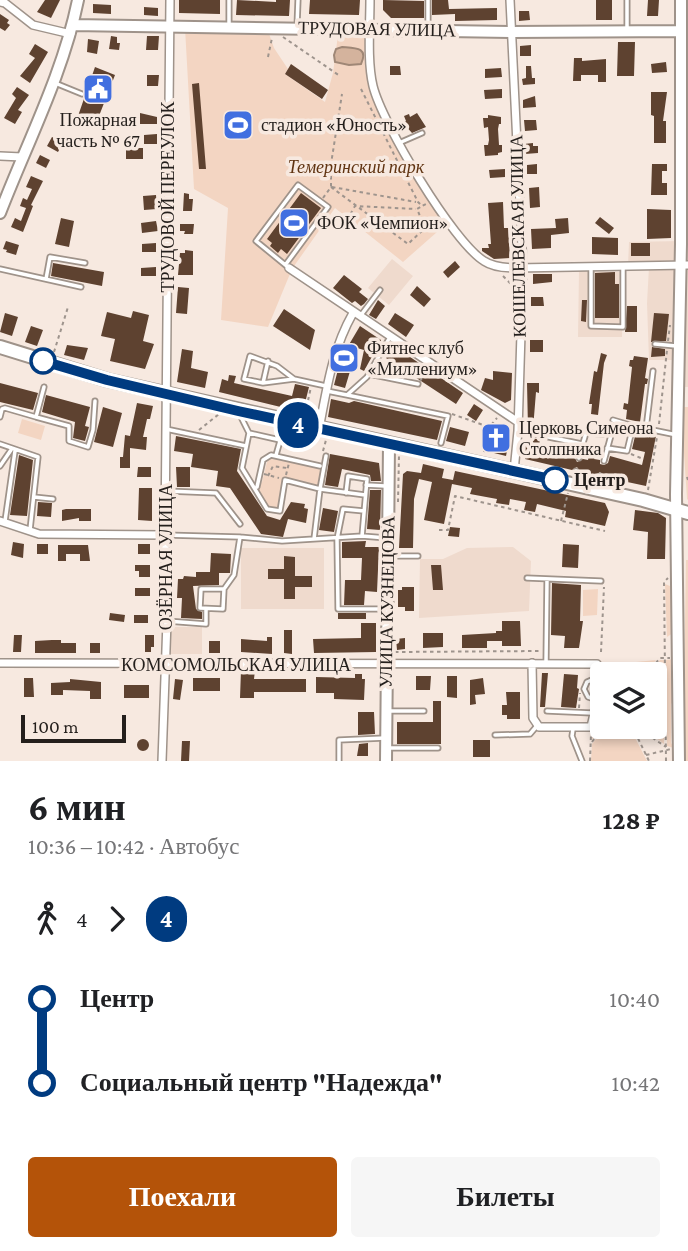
<!DOCTYPE html>
<html lang="ru">
<head>
<meta charset="utf-8">
<style>
  body { margin:0; font-family:"Crimson Pro",serif; background:#f6f6f6; color:#202124; height:100vh; display:flex; flex-direction:column; font-size:26px; white-space:nowrap }
  * { box-sizing:border-box; margin:0 }
  p { font-size:23px; color:#757577 }
  .icon { flex:none; width:38px; height:38px; fill:none; stroke:currentColor; stroke-width:2; stroke-linecap:round; stroke-linejoin:round }
  .map { position:relative; height:761px; overflow:hidden }
  .sheet { display:flex; flex-direction:column; background:#fff; flex:1 }
  .sheet>* { flex:none }
  .badge { padding:0 14px; border-radius:23px; font-size:24px; line-height:46px }
  .buttons { position:absolute; left:590px; top:662px; display:grid; gap:14px }
  .buttons a { display:grid; place-items:center; width:77px; height:77px; border-radius:7px; background:#fff; box-shadow:0 4px 10px #0003; font-size:35px }
  .scale { position:absolute; left:21px; bottom:18px; width:105px; box-sizing:border-box; padding-left:7px; border:4px solid #241f1c; border-top:0; font-size:19px; line-height:24px; white-space:nowrap; color:#241f1c; -webkit-text-stroke:5px #f7e9e0; paint-order:stroke }
  .map>.badge { position:absolute; translate:-50% -50%; box-shadow:0 0 0 4px #fff }
  .legs { display:flex; align-items:center; gap:10px; height:77px; padding:0 28px; font-size:23px }
  .legs p { margin-inline-start:auto }
  .summary { display:flex; align-items:center; justify-content:space-between; height:119px; padding:0 28px }
  h1 { font-size:38px; font-weight:700; line-height:52px }
  .primary-button { display:flex; gap:14px; margin-top:auto; padding:14px 28px }
  .primary-button a { flex:1; height:80px; border-radius:7px; background:#b45309; color:#fff; font-size:28px; font-weight:700; line-height:80px; text-align:center }
  .primary-button a+a { background:#f6f6f6; color:#202124 }
  ul { padding:0 28px; list-style:none }
  li { display:flex; align-items:center; gap:24px; height:84px; font-size:26px }
  li i { display:grid; place-items:center; width:10px; height:100%; margin:0 9px; background:currentColor }
  li i::after { content:''; width:18px; height:18px; margin:-9px; border:5px solid; border-radius:50%; background:#fff }
  li p { margin-inline-start:auto }
  li:first-child i { background:linear-gradient(#0000 50%,currentColor 0) }
  li:last-child i { background:linear-gradient(currentColor 50%,#0000 0) }
  .map>svg:first-child { display:block }
  .built { fill:#efdacd }
  .green { fill:#f3d5c2 }
  .water { fill:#d4b39d; stroke:#9f8776; stroke-width:2 }
  .building { fill:#5e4230 }
  .lines { fill:none; stroke-linecap:round; stroke-linejoin:round }
  .lane-casing { stroke:#9f938a; stroke-width:7 }
  .street-casing { stroke:#9f938a; stroke-width:10 }
  .secondary-casing { stroke:#9f938a; stroke-width:14 }
  .primary-casing { stroke:#9f938a; stroke-width:16 }
  .path { stroke:#9e948d; stroke-width:2; stroke-dasharray:3.5 3.5; stroke-linecap:butt }
  .lane { stroke:#fff; stroke-width:3.5 }
  .street { stroke:#fff; stroke-width:7 }
  .secondary { stroke:#fff; stroke-width:10 }
  .primary { stroke:#fff; stroke-width:12 }
  .line-1-casing { stroke:#fff; stroke-width:16 }
  .line-1 { stroke:#003b80; stroke-width:10 }
  .stop-1-dot { fill:#fff; stroke:#003b80; stroke-width:3.5 }
  .labels { text-anchor:middle; dominant-baseline:central; stroke-width:7; stroke-linejoin:round; paint-order:stroke }
  .street-label { font-size:18px; fill:#241f1c; stroke:#f7e9e0 }
  .poi-label { font-size:18px; fill:#241f1c; stroke:#f7e9e0; text-anchor:start }
  .park-label { font-size:18px; font-style:italic; fill:#603412; stroke:#f7e9e0 }
  .stop-label { font-size:18px; font-weight:bold; fill:#241f1c; stroke:#f7e9e0; text-anchor:start }
</style>
</head>
<body>
<div class="map">
<svg width="688" height="761" viewBox="0 0 688 761">
  <rect width="100%" height="100%" fill="#f7e9e0"/>
  <path class="built" d="M688 231V387H681L677 360H649L647 303 649 267 628 266 629 242 681 241Z
    M392 259 413 276 389 305 368 288Z
    M579 271 623 272 622 337H578Z
    M513 547 531 561 529 611 419 618 420 559H443L467 548Z
    M241 548H324V609H241Z
    M170 627H202V654H170Z"/>
  <path class="green" d="M185 28H267L274 48 288 69 285 74 325 102 333 73 338 35 366 36 367 77 371 92 397 146 445 225 403 262 335 208 292 269 268 327 221 320 228 208 194 189Z
    M681 407H688V500L687 499Z
    M22 419 45 426 41 440 18 433Z
    M271 457 324 470 320 489 285 481 279 511 267 509 257 489 258 484 262 482 267 462Z
    M686 560H688V761H685V756L683 754Z
    M665 584 670 586 672 591 673 633 667 637Z
    M598 589 597 615 583 616V590Z
    M674 659V701L671 704V743L674 748 667 746 666 660Z
    M656 660 648 670 644 669 639 674H628L636 662Z
    M660 660H664V744L655 737 654 726 658 720 655 713 654 674H648Z
    M611 663 617 667V674H602L603 726 592 739V730C607 722 601 684 601 668L604 664Z
    M606 726H629L647 761H591L592 744Z"/>
  <path class="water" d="M342 47C355 48 369 47 361 64L349 65 335 62 334 55 336 49Z"/>
  <path class="building" d="M45 0H60L51 18 37 12Z
    M179 0H220V14L179 13Z
    M237 0 276 2V0H290L289 16 236 15Z
    M310 0H360L359 15 309 14Z
    M383 0 424 1V18H391L383 10Z
    M432 0H448L449 9 497 8V20L455 21V14L432 15Z
    M596 0H612V20H596Z
    M648 0H659L658 16H647Z
    M93 4 111 5V14L93 13Z
    M144 7 158 8V16L144 15Z
    M519 11H529L530 20 519 21Z
    M0 14 9 20 7 23 10 25 5 31 0 28Z
    M111 36 117 37V43H120L119 50 109 49Z
    M147 36H159L158 50H146Z
    M88 39 99 41 97 54 87 52Z
    M618 42H635L634 76H617Z
    M35 44 48 52 30 83 20 76 35 58 29 54Z
    M531 45V56H520V46Z
    M574 58H582V61L606 59V82H598V75H581V81H573Z
    M666 62 667 72 652 73 651 64Z
    M291 64 328 90 322 99 285 74Z
    M390 66H400L401 75H390Z
    M526 66H531L532 78H535V84L523 85 522 79 526 78Z
    M95 67 115 75 99 116 115 122 112 129 78 116Z
    M501 68 502 77 485 78V69Z
    M147 75H159L158 86H147Z
    M199 83 206 169H199L192 84Z
    M17 87 29 95 18 110 22 112 15 124 4 118 16 98 12 94Z
    M502 89V98L485 99 484 90Z
    M651 92H667L663 121H666V143H654V116L651 115Z
    M535 96 536 107 523 108V100Z
    M63 110 72 115 68 123 59 119Z
    M140 113 157 117V124H140Z
    M417 113 426 127 412 133 403 123 406 121 404 116 409 114 410 117Z
    M488 115 501 117V124H499L498 129 499 145H502V152L498 153V155L485 156 484 145H488L489 140 488 127 484 128 483 118H488Z
    M524 120H536L537 130 525 131Z
    M157 134V144H144V135Z
    M52 137 63 142 58 152 47 146Z
    M533 143V146H538V153L525 154 524 144Z
    M126 148H143V159H126Z
    M40 155 50 160 46 168 36 163Z
    M537 164V174H527V165Z
    M652 164H667V171H662V183H667V195H651Z
    M505 169V177L490 178 489 170Z
    M31 176 43 181 31 205 33 206 23 232 11 227 15 218 21 221 26 208 20 206 23 198 27 200 32 189 26 187Z
    M539 187 540 207 530 208 529 188Z
    M184 193 189 194V199H193L192 211H183Z
    M301 193 321 208 287 254 281 249 278 253 270 246 272 243 267 239Z
    M156 195 157 209 144 210 143 196Z
    M503 202 504 228H508L510 258 494 259 482 251V248H489L488 244H491L488 203Z
    M647 209 671 210V238L647 239Z
    M600 217 614 228 609 234 595 223Z
    M61 218 74 221 69 247 55 244Z
    M568 218 569 233 551 235V248L532 249 531 229 556 228 555 219Z
    M156 221 158 231 142 233 141 223Z
    M180 224H194L193 234H184L185 231H180Z
    M592 237 618 238V255L592 254Z
    M6 241 19 245 16 255 6 252 7 250 3 249Z
    M156 243V252H142V244Z
    M631 243H650V256H631Z
    M185 250 193 251V275H178L180 253H185Z
    M455 261 460 267 448 278 443 272Z
    M53 263 104 272 102 286 51 276Z
    M156 267V276H141V268Z
    M615 272V284H619V318H595V273Z
    M533 274H552V282L533 284Z
    M344 275 362 289 359 292 368 299 364 304 361 306 355 301 352 303 333 288Z
    M417 286 431 299 424 307 410 295Z
    M178 287 189 288 187 314 176 313Z
    M531 297H543L544 306H531Z
    M378 300 385 306 376 319 369 315Z
    M582 300H587L586 322 581 321Z
    M627 306H637V332H625Z
    M284 309 315 330 310 350 273 326Z
    M133 311 149 315 143 341 154 344 145 369 110 361 115 339 101 336 107 312 131 318Z
    M5 313 18 317 12 336 0 332Z
    M395 313 414 325 406 337 388 324Z
    M654 313 669 314 666 341 651 342Z
    M31 326 43 330 37 346 25 342Z
    M360 326 381 340 364 371 360 369 364 350 357 348 345 388 334 385 341 358Z
    M530 340H543V352H530Z
    M67 345 88 348 84 360 64 355Z
    M394 346 463 393 456 404 386 358Z
    M652 347 665 349V356L651 357Z
    M182 349 193 351 191 368 208 372 205 388 177 382Z
    M601 353 607 355 604 363 598 415 591 414 592 404H589L594 371 597 372Z
    M634 356 648 358 645 378 648 379 647 384H645L640 422 626 419 627 410 623 409 624 403 628 404 632 367 629 366 630 360H633Z
    M493 371 512 373 511 400 505 403 481 390 485 378 493 380Z
    M229 375 236 376 234 383 292 396 295 384 309 387 304 407 294 405 293 410 219 392 222 379 228 381Z
    M0 383 38 393 33 410 0 402Z
    M527 383H539V393L536 392 533 429 528 428Z
    M46 395 90 407 85 426 89 427 85 441 73 438 75 422 42 412Z
    M331 399 349 403 354 401 442 421 437 440 328 417Z
    M137 403 153 406 150 419H147L143 437H147L146 450 130 448V468H120V457H123L125 435 130 436Z
    M474 404 483 410 476 421 467 415Z
    M103 407 122 413 113 447 94 442Z
    M495 426 503 428 500 445 508 446 506 456 486 451 492 429Z
    M450 427 469 432 465 446 446 441Z
    M636 432 656 436 646 486 604 477 600 472 596 475 580 472 577 467 572 470 525 459 526 443 531 444 532 438 540 440 539 445 569 452 570 446 577 447 575 458 577 462 583 459 588 460 589 455 595 457 594 459 600 460V464L604 465 608 463 610 456 642 465 645 452 632 449Z
    M176 436 241 449 237 471 267 516 280 520 291 502 305 504 304 508 308 509 306 523 288 519 283 537 261 534 230 488 216 486 218 471 191 467 193 454 174 451Z
    M330 454 379 463 381 481H371L370 475 342 469 338 487 325 485Z
    M19 455 33 460 27 516 10 515Z
    M423 464 444 469 442 478 453 480 455 471 605 503 609 512 605 526 565 517 566 511 537 504 535 512 524 510 526 502 510 499 509 505 496 503 497 499 470 494 472 488 452 484 444 524 424 520 432 482 419 479 414 499 413 548H399L403 474 407 471 421 473Z
    M138 467H151V477H137Z
    M176 467H190V487H177Z
    M139 488H152V521L138 520Z
    M370 490H381L380 530 367 529Z
    M38 502 52 503 51 517 37 516Z
    M323 508 338 511 334 532 319 530Z
    M66 509H91V521H79V518L62 521V510Z
    M635 510 658 513 666 518 665 559H647L648 532 633 530Z
    M450 527 460 528 459 537 448 536Z
    M366 541 365 547H379L377 592 365 591 364 605H344L345 580H361L362 558H342V542Z
    M13 542 24 544 23 558 11 555Z
    M37 544H48V554H37Z
    M138 544H150V554H138Z
    M563 544 579 545 578 568 562 567Z
    M58 545H88L90 561H80V554H66V561H58Z
    M211 553 231 554 230 573H219V585L193 586 196 609 202 612V619L181 618 182 598H177L178 579H183L184 576 196 577V572H210Z
    M284 556 295 557V576H312V587H295V599H284V579H268V569H284Z
    M135 565H150V577H139V571H135Z
    M431 565H441L443 590H433Z
    M552 583 581 585 580 621H583L579 648H564L565 636 551 635Z
    M402 587H414V611H405V607H398V590H402Z
    M135 588H150V596H135Z
    M110 613 125 615 124 622 109 620Z
    M338 613H366V619H338Z
    M134 615H148V623H134Z
    M502 621H520L521 646H502V641H487V648H462V635L496 633V631H502Z
    M361 623H376V652L314 653 313 639 361 638Z
    M284 630H292V654L284 653Z
    M423 633H443V647L423 648Z
    M14 635H22L21 652H13Z
    M145 635H154V647H151V652H145Z
    M267 637H272V654L241 652V639L267 641Z
    M405 638V649L397 650 396 639Z
    M52 640H61V643H76V653H35V641Z
    M209 641H220V653H209Z
    M90 643H100V653H90Z
    M241 670H255L254 679H306V692H254V698H240Z
    M542 673H548L545 707H540Z
    M355 674H362V679H365L364 700 334 699V693H316V677L355 678Z
    M564 674 578 675 577 688 579 689 576 708 561 707Z
    M416 676H431L430 690H416Z
    M447 676H457V698L447 697Z
    M24 678H33L34 697H24Z
    M193 678H220V691H193Z
    M483 678 485 694 475 695 476 704 470 705V680Z
    M70 679 101 682V699H90V691L63 690V695H51V683L70 682Z
    M175 679 183 680 180 700 173 699Z
    M124 685H149V698H124Z
    M506 692H520V719H507V715H502V705H507Z
    M433 701H441V744H397V722H433Z
    M358 712H374L375 734 358 735Z
    M137 745a6 6 0 1 1 12 0a6 6 0 1 1-12 0Z
    M473 740H490V757H473Z
    M182 741H190L189 761H181Z
    M368 743V756H357L359 744Z"/>
  <g class="lines">
    <g class="lane-casing">
      <path id="lane" d="M229 0V25
        M428 0V28
        M297 26 298 0
        M627 29V0
        M55 83 82 94
        M399 143 422 133
        M286 264 328 207 298 185 256 241 289 268
        M591 268V326L623 327V268
        M0 269 81 287
        M46 279 50 257 85 263
        M361 315 380 290
        M655 344 676 346
        M369 374 418 384
        M294 379 277 366 250 356 244 379 263 383 294 379 326 386
        M263 383 268 361
        M327 391 347 395 367 377 390 337
        M347 395 448 416 441 443
        M239 413 249 433 280 440 287 436 295 425
        M0 417 2 409 5 408 36 417 44 387
        M36 417 69 426V441L88 447 93 430 95 401
        M166 429 246 446
        M646 429 653 371
        M520 431 582 444 579 458
        M249 433 242 468 267 509 280 511 285 480 320 489 314 539
        M583 443 586 433 603 434 611 431
        M0 444 38 457 30 530
        M607 448 627 451 633 426 613 420
        M276 455 280 441
        M326 456 320 489 365 495
        M604 461 613 428 629 429 633 426 677 435
        M0 466 11 450
        M575 474 576 471
        M599 480 600 476
        M366 485 385 486
        M257 487 263 460 271 455 320 466
        M166 491 216 493 240 524
        M346 493 348 476 367 479 362 536
        M34 497 53 499
        M364 511 343 509 337 539 338 609H379
        M5 521 15 451
        M165 535 240 537 282 541 362 536 387 538
        M390 556H418
        M527 578 601 581
        M224 589H201L200 608 223 609 224 589 234 575 240 537
        M167 621 206 624V609
        M546 663 547 579
        M596 678 587 682 584 689 588 697 597 700
        M388 711H424
        M547 711 592 713
        M573 729 572 736 582 761
        M495 735 530 734 536 727
        M388 748H438
        M339 761V740L385 738"/>
    </g>
    <g class="street-casing">
      <path id="street" d="M370 0C370 26 367 61 373 86 382 123 453 242 484 261 493 267 506 268 516 268L688 265
        M510 0 523 268 518 431 514 471
        M0 2 5 3 33 25 71 34
        M0 156 22 157
        M289 268 518 422
        M319 429C327 388 332 350 353 313
        M0 521 39 534 165 535
        M0 663 597 664
        M532 663 533 718 539 727H591L597 700V664
        M162 761 167 621 165 535 170 0"/>
    </g>
    <g class="secondary-casing">
      <path id="secondary" d="M73 25 511 32 681 31
        M0 213C27 143 63 74 78 0
        M386 761 389 444
        M679 761 676 494 681 244V0"/>
    </g>
    <g class="primary-casing">
      <path id="primary" d="M0 347 107 380 643 500 688 513"/>
    </g>
    <path class="path" d="M283 37 340 76
      M268 57 272 38
      M361 89 418 202 422 206 426 204
      M331 187 408 244 425 228 417 209 422 206
      M332 187 416 202
      M323 198 331 187V164L342 94
      M347 220 355 206 416 209
      M503 276 516 289
      M668 341 670 325
      M54 352 68 307
      M420 381 427 371
      M305 414 311 387
      M452 414 489 427
      M659 424 667 350
      M199 430 219 414
      M586 449 601 452
      M323 451 326 440
      M484 452 492 424 497 418
      M631 454 643 459
      M264 474 279 478
      M286 475 289 463
      M268 476 273 466 287 468
      M687 477 688 480
      M648 490 657 437
      M398 502 399 455
      M561 521 568 493
      M439 530H448L455 496 605 531
      M395 652 540 651
      M601 652 604 587
      M647 674 660 658H670
      M579 708 580 693
      M654 714 657 720 654 724
      M632 726 649 761
      M635 726 666 747
      M653 726 654 738
      M592 742 604 726
      M646 755 671 749
      M590 761 591 734
      M666 761 664 582 668 578"/>
    <use href="#lane" class="lane"/>
    <use href="#street" class="street"/>
    <use href="#secondary" class="secondary"/>
    <use href="#primary" class="primary"/>
  </g>
  <g class="lines">
    <g class="line-1-casing">
      <path id="line-1" d="M43 361 107 380 238 411 555 480"/>
    </g>
    <use href="#line-1" class="line-1"/>
  </g>
  <defs>
    <g id="civic-square" transform="scale(1.575)"><rect x="-9" y="-9" width="18" height="18" rx="4" fill="#416fe0" stroke="#f7e9e0"/><path d="M-.6-6.5H3V-4.5H.6V-3L4-1V1h2V6H-6V1h2V-1L-.6-3ZM-1.2 2.5V6h2.4V2.5Z" fill="#fff"/></g>
    <g id="stadium-square" transform="scale(1.575)"><rect x="-9" y="-9" width="18" height="18" rx="4" fill="#416fe0" stroke="#f7e9e0"/><path d="M0-5a6.5 5 0 1 0 0 10a6.5 5 0 1 0 0-10ZM-3.5-1.8h7v3.6h-7Z" fill="#fff"/></g>
    <g id="church-square" transform="scale(1.575)"><rect x="-9" y="-9" width="18" height="18" rx="4" fill="#416fe0" stroke="#f7e9e0"/><path d="M-1.2-6h2.4v3.5h3.3v2.4h-3.3V6h-2.4V-.1h-3.3v-2.4h3.3Z" fill="#fff"/></g>
  </defs>
  <g fill-rule="evenodd">
    <use href="#civic-square" x="98" y="89"/>
    <use href="#stadium-square" x="238" y="125"/>
    <use href="#stadium-square" x="294" y="223"/>
    <use href="#stadium-square" x="344" y="358"/>
    <use href="#church-square" x="496" y="438"/>
  </g>
  <g class="stop-1-dot">
    <circle cx="43" cy="361" r="12"/>
    <circle cx="555" cy="480" r="12"/>
  </g>
  <g class="labels">
    <g class="street-label">
      <text transform="translate(377 29) rotate(1)">ТРУДОВАЯ УЛИЦА</text>
      <text transform="translate(168 197) rotate(-90)">ТРУДОВОЙ ПЕРЕУЛОК</text>
      <text transform="translate(518 236) rotate(-91)">КОШЕЛЕВСКАЯ УЛИЦА</text>
      <text transform="translate(166 557) rotate(-90)">ОЗЁРНАЯ УЛИЦА</text>
      <text transform="translate(387 602) rotate(-89)">УЛИЦА КУЗНЕЦОВА</text>
      <text x="236" y="665">КОМСОМОЛЬСКАЯ УЛИЦА</text>
    </g>
    <g class="poi-label">
      <text x="98" y="120" text-anchor="middle">Пожарная<tspan x="98" dy="21">часть № 67</tspan></text>
      <text x="261" y="125">стадион «Юность»</text>
      <text x="317" y="223">ФОК «Чемпион»</text>
      <text x="367" y="348">Фитнес клуб<tspan x="367" dy="21">«Миллениум»</tspan></text>
      <text x="519" y="428">Церковь Симеона<tspan x="519" dy="21">Столпника</tspan></text>
    </g>
    <g class="park-label">
      <text x="356" y="167">Темеринский парк</text>
    </g>
    <g class="stop-label">
      <text x="574" y="480">Центр</text>
    </g>
  </g>
</svg>
<div class="buttons">
<a><svg class="icon" aria-label="layers" viewBox="0 0 24 24"><path d="M12 4l9 5-9 5-9-5zM3 14l9 5 9-5"/></svg></a>
</div>
<div class="scale">100 m</div>
<b class="badge" style="left:298px;top:425px;background:#003b80;color:#fff">4</b>
</div>
<section class="sheet">
<div class="summary"><div><h1>6 мин</h1><p>10:36 – 10:42 · Автобус</p></div><b>128 ₽</b></div>
<div class="legs"><svg class="icon" aria-label="walk" viewBox="0 0 24 24"><circle cx="13" cy="4" r="2"/><path d="M13 8l-2 6 4 7M11 14l-3 7M7 12l3-4h3l4 4"/></svg>4<svg class="icon" aria-label="forward" viewBox="0 0 24 24"><path d="M9 5l7 7-7 7"/></svg><b class="badge" style="background:#003b80;color:#fff">4</b></div>
<ul>
<li><i style="color:#003b80"></i><b>Центр</b><p>10:40</p></li>
<li><i style="color:#003b80"></i><b>Социальный центр &quot;Надежда&quot;</b><p>10:42</p></li>
</ul>
<div class="primary-button"><a>Поехали</a><a>Билеты</a></div>
</section>
</body>
</html>
